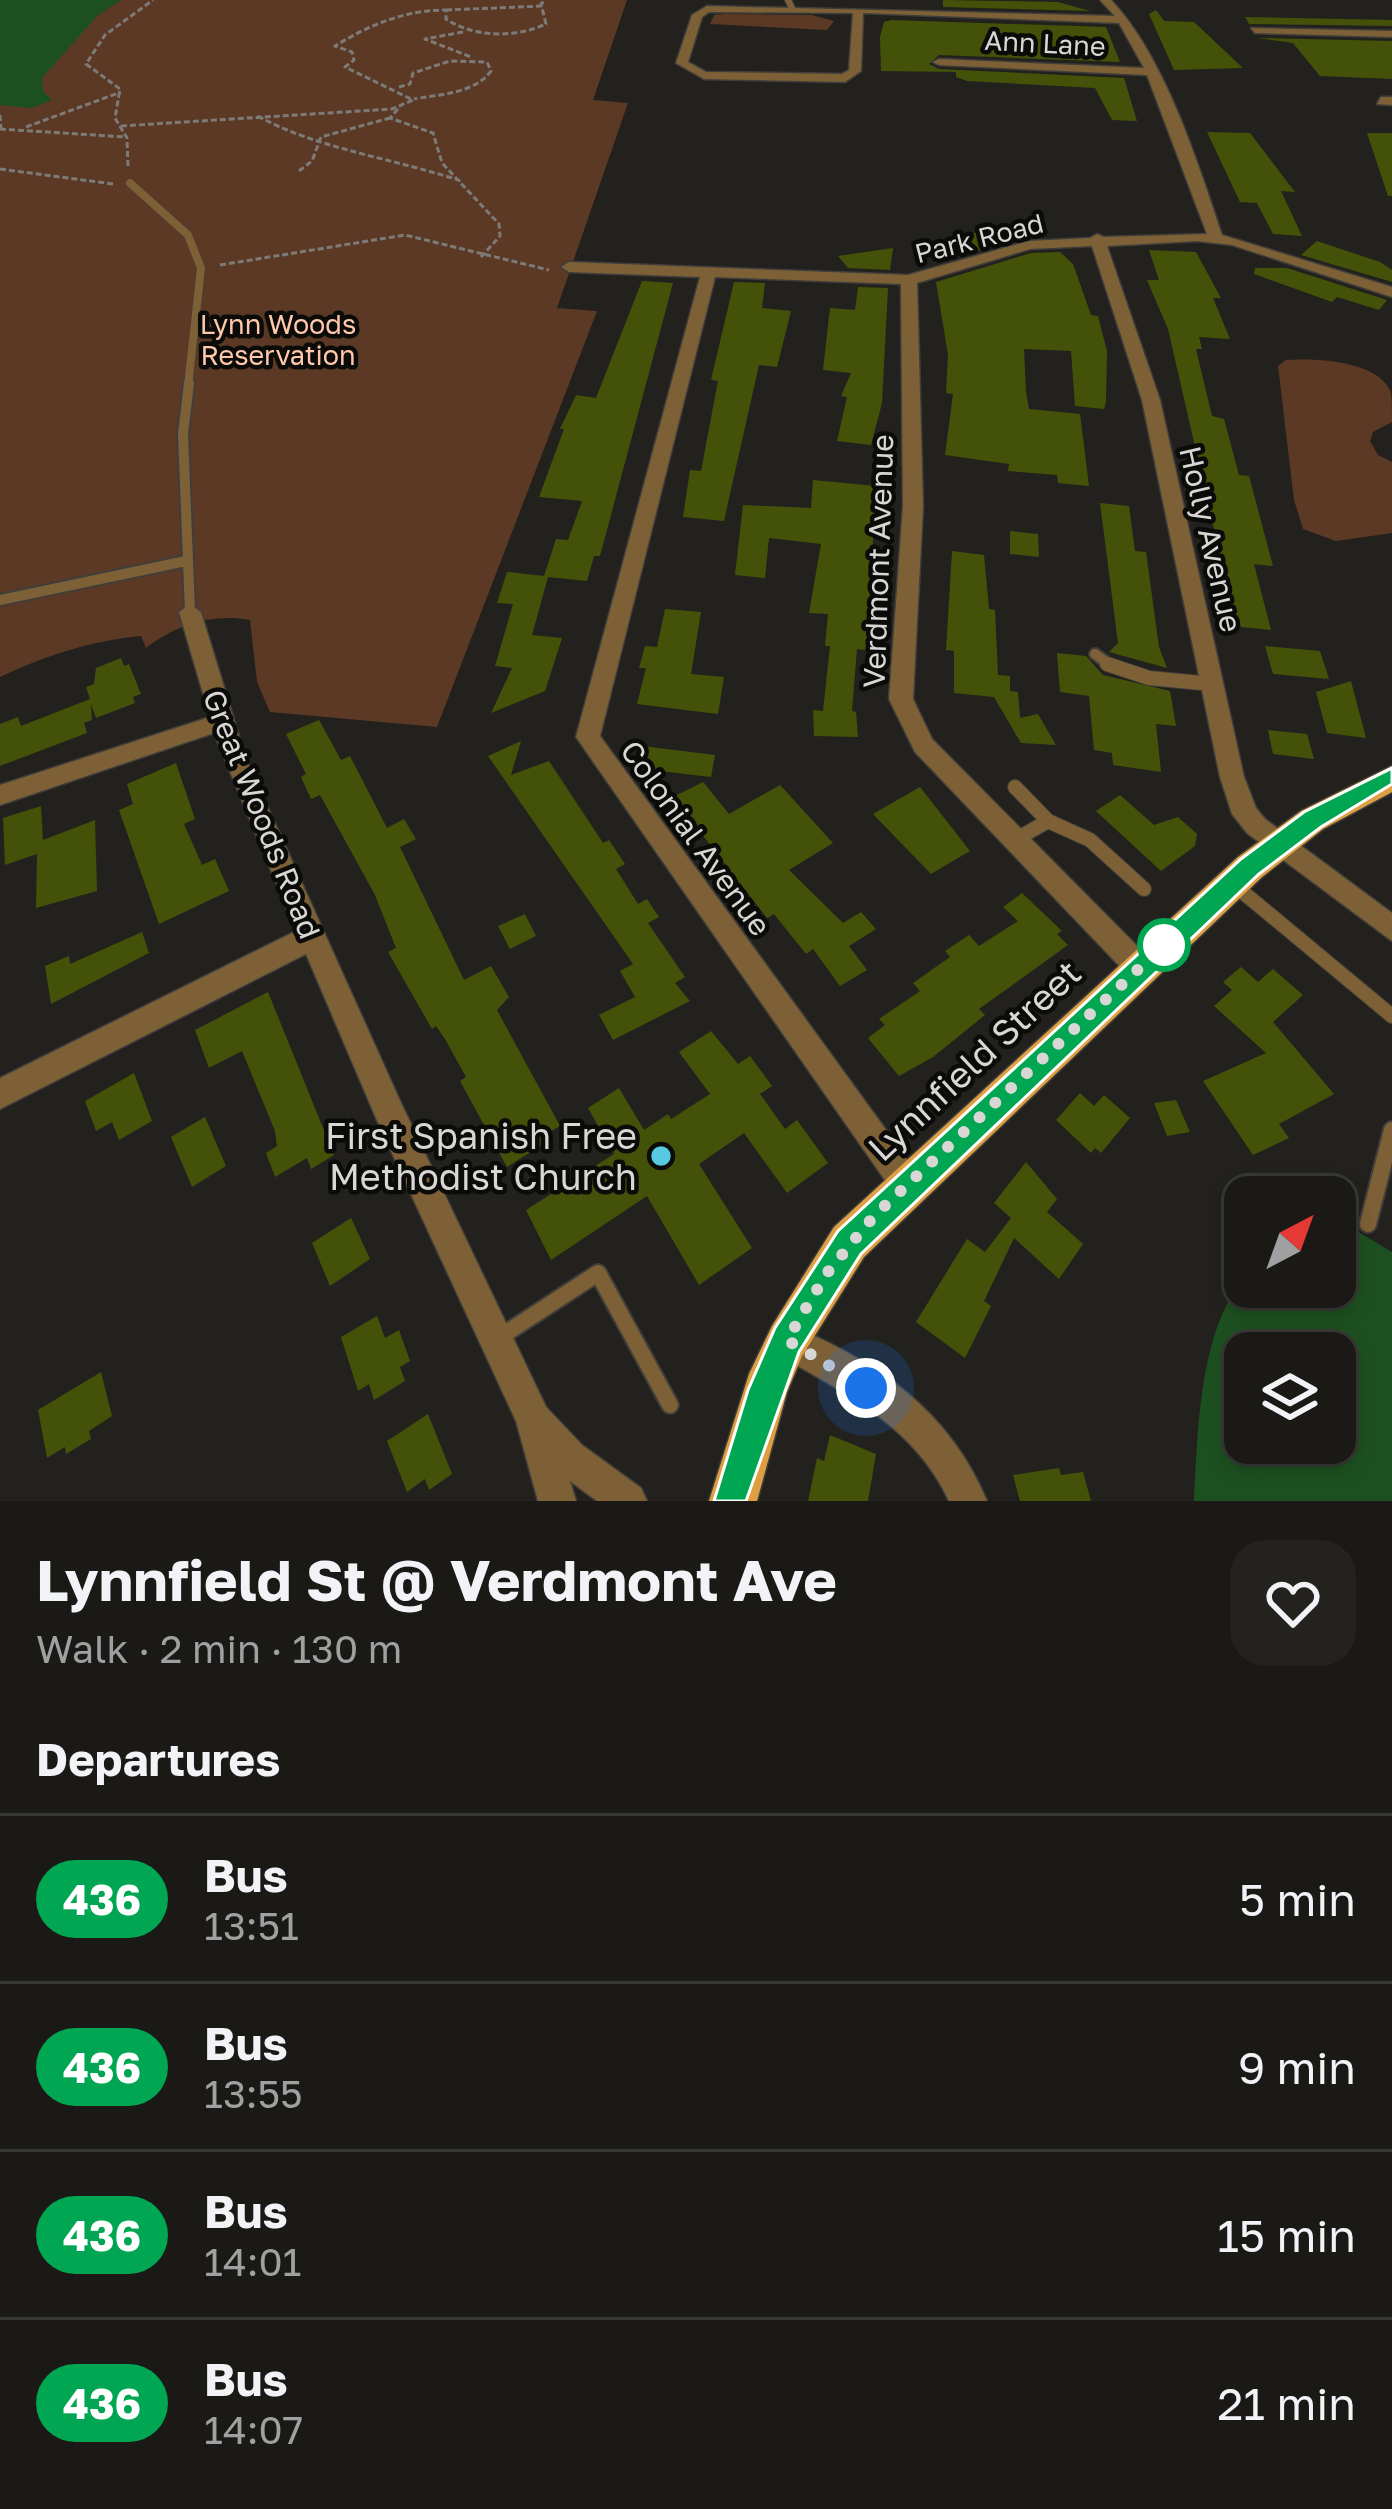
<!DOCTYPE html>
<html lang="en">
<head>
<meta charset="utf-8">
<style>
  body { margin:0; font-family:"Golos Text",sans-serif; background:#23221f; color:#f1f3f6; height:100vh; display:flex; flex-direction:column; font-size:45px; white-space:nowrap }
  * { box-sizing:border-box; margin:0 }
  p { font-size:39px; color:#9fa0a1 }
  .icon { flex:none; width:66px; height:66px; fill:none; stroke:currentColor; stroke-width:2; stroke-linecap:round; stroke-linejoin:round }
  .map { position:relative; height:1501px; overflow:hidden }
  .details { display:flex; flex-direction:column; background:#1a1916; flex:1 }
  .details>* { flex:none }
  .badge { padding:0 24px; border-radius:39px; font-size:42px; line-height:78px }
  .needle { width:78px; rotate:41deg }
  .fabs { position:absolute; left:1224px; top:1176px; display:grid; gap:24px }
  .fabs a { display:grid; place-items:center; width:132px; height:132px; border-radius:24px; background:#1a1916; box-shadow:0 6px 18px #0003,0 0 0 3px #383835; font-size:60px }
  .you { position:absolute; width:60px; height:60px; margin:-30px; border:9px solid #fff; border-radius:50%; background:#1a73e8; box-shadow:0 0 0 18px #1a73e833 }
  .map>.badge { position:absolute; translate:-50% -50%; box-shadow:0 0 0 6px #fff }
  h2 { padding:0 36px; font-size:45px; line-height:108px }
  .round { display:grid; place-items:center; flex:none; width:126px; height:126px; border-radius:36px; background:#23221f }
  .headline { display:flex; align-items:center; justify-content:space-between; height:204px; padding:0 36px }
  h1 { font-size:57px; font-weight:700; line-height:90px }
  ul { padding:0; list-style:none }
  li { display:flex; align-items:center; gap:36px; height:168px; padding:0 36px; border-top:3px solid #383835 }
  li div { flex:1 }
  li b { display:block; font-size:45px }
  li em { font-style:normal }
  li .badge { min-width:132px; font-weight:700; text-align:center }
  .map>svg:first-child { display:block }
  .green { fill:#5c3925 }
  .water { fill:#1d5020; fill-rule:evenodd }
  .building { fill:#445209 }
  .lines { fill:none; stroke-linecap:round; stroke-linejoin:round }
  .service-far4-casing { stroke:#3f3e3a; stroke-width:8 }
  .service-far3-casing { stroke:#3f3e3a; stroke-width:9 }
  .service-far2-casing { stroke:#3f3e3a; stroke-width:14 }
  .service-far1-casing { stroke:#3f3e3a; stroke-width:16 }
  .service-casing { stroke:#3f3e3a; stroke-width:20 }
  .minor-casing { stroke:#3f3e3a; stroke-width:3 }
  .primary-casing { stroke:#3f3e3a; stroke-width:3 }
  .path { stroke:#7c7b78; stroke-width:3; stroke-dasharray:6 3; stroke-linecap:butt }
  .service-far4 { stroke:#7e6037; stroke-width:6 }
  .service-far3 { stroke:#7e6037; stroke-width:8 }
  .service-far2 { stroke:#7e6037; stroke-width:10 }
  .service-far1 { stroke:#7e6037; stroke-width:14 }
  .service { stroke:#7e6037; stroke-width:16 }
  .minor { fill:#7e6037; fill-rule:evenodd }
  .primary { fill:#de9e42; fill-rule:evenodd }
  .line { fill:#00a651; stroke:#fff; stroke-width:3 }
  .walk { stroke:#d8d7d5; stroke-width:12; stroke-dasharray:0 21.6 }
  .stop-dot { fill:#fff; stroke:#00a651; stroke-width:6 }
  .poi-dot { fill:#58c9e3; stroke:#0b0b09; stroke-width:4.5 }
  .labels { text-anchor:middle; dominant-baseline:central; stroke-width:9; stroke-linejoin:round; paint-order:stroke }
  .far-street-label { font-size:27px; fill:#d8d7d5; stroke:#0b0b09 }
  .far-park-label { font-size:27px; fill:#ffc8ab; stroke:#0b0b09 }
  .street-label { font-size:30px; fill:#d8d7d5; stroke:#0b0b09 }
  .near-street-label { font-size:36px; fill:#d8d7d5; stroke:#0b0b09 }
  .near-poi-label { font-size:36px; fill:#d8d7d5; stroke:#0b0b09; text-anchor:end }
</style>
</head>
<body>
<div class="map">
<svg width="1392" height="1501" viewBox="0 0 1392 1501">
  <rect width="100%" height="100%" fill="#22211d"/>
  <path class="green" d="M0 0H627L593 100 628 103 557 308 597 311 437 727 270 712 257 682 250 620C212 613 176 625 146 648L141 636C90 641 47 655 0 677Z
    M726 14 812 15 834 21 827 30 710 24 714 15Z
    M1286 360C1314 358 1380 360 1391 393 1392 401 1392 414 1392 422L1373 432 1370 441 1378 455 1392 462V533L1336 541 1303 529 1294 500 1278 366Z"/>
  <path class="water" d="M0 0H121L97 16 42 78 43 91 52 100 32 108 0 105Z
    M1335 1218 1392 1252V1501H1194C1198 1431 1199 1330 1245 1277V1287H1335ZM1335 1353V1443H1245V1353Z"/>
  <path class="building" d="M943 0 1058 2 1090 11 943 7Z
    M1156 10 1164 21 1194 22 1243 68 1174 70 1149 14Z
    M1245 17 1392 20V26L1249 24Z
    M891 20 1106 27 1120 62 939 55 929 64 939 69 1124 78 1137 121 1112 120 1095 88 967 81 956 77V72L881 71 880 37 884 22Z
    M1257 38 1392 41V79L1320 76 1293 43Z
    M1207 132 1250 133 1295 192 1281 191 1302 236 1273 234 1257 203 1240 202Z
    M1367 133H1392V196H1388Z
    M989 230 990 242 1006 243 935 263 934 241Z
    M1317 241 1380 262 1392 270V282L1301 255Z
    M893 248 890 270 848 268 838 256Z
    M1149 250 1196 252 1221 298H1213L1230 339 1199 337 1202 349H1196L1212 416 1224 419 1239 475 1249 476 1273 566 1254 564 1271 630 1241 627 1233 612 1168 329 1147 280H1159Z
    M1060 252 1073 264 1091 315 1098 316 1107 351 1106 402 1104 409 1075 406 1071 351 1024 349 1026 392 1029 409 1080 414 1089 486 1058 483 1057 475 1008 471 1009 464 945 455 953 394 946 393 948 355 936 282 1031 253Z
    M1255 268H1287L1387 300 1379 310 1337 297 1332 302 1254 274Z
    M642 281 673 283 600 556H594L587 581 548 577 532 635 562 638 545 691 491 713 512 668 495 666 513 604 497 603 507 572 544 576 556 539 568 540 582 501 539 497 564 429H560L576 395 596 398Z
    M734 282 765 283 762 308 791 311 777 367 759 365 724 521 683 517 690 470 701 471 718 381 711 380Z
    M858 287 888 288 882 403 871 445 837 441 847 397 841 396 851 373 823 370 830 308 855 310Z
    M813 480 876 486 867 650 857 649 852 711 856 712 858 737 814 736 813 710 823 711 830 646H825L828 614 809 613 821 544 769 538 765 578 735 575 743 505 811 508Z
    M1100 503 1129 506 1135 551 1146 552 1159 647 1167 668 1109 652 1118 643Z
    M1010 531 1038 534 1039 557 1010 554Z
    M952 551 984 555 989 609 995 610 998 675 1010 676V691L1018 692 1020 718 1038 714 1056 745 1021 743 994 697 954 693V651L946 650Z
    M665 609 701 612 691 674 724 677 718 714 637 704 646 668H639L645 646 657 647Z
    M1265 646 1320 651 1329 679 1273 674Z
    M1057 653 1086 656 1103 675 1170 691 1176 726 1156 724 1161 772 1113 765 1112 753 1094 750 1089 696 1060 692Z
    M121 658 124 666 129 664 141 694 133 697 135 703 96 718 91 704 92 720 84 723 87 733 0 766V724L18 717 21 726 90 699 86 687 94 684 96 668Z
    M1351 681 1366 738 1327 733 1316 692Z
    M319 720 341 760 350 756 387 828 404 819 416 839 400 847 464 980 491 966 509 997 497 1010 560 1126 550 1132 553 1138 507 1167 460 1081 466 1077 445 1039 436 1026 432 1029 388 952 396 948 375 895 320 795 311 799 301 777 306 774 286 734Z
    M1268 730 1307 734 1314 759 1273 754Z
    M521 741 511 775 549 761 603 843 609 840 625 864 616 869 638 904 647 899 659 917 648 923 685 977 675 983 690 1001 613 1040 599 1015 635 997 620 971 633 964 488 756Z
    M642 746 715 755 711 777 643 769Z
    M176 763 195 819 184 824 202 865 215 859 229 891 159 924 119 810 133 804 127 784Z
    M703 782 729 814 780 785 833 843 789 870 843 923 861 912 876 929 849 946 867 970 840 986 813 949 806 954 774 914 767 918 673 797Z
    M920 787 970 851 931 874 873 814Z
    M1120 795 1154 825 1178 817 1197 834 1195 846 1161 871 1096 811Z
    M41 806 43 840 95 820 97 891 36 908 37 854 5 865 3 818Z
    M1022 893 1062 931 1057 934 1068 945 979 1009 985 1015 933 1057 899 1076 868 1038 885 1025 879 1019 920 991 913 983 950 957 945 951 969 935 979 946 1018 921 1003 907Z
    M525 914 536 936 510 949 498 926Z
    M142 932 149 953 51 1004 45 966 69 956 70 964Z
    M1241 967 1258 982 1273 969 1303 995 1273 1022 1334 1094 1279 1124 1289 1138 1253 1155 1203 1081 1266 1053 1214 1006 1232 990 1223 982Z
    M268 992 334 1155 311 1169 307 1158 275 1177 266 1153 277 1146 275 1131 242 1051 209 1068 195 1030Z
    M711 1031 738 1064 750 1056 772 1086 760 1094 785 1129 797 1120 828 1163 787 1193 744 1133 699 1164 752 1248 699 1285 647 1196 551 1260 526 1210 614 1154 588 1108 619 1088 644 1130 668 1114 671 1119 710 1094 679 1052Z
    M134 1073 152 1121 119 1140 112 1122 96 1131 85 1101Z
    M1080 1093 1094 1106 1104 1095 1130 1118 1101 1153 1095 1148 1091 1153 1056 1120Z
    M1176 1100 1190 1132 1167 1136 1154 1103Z
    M205 1117 226 1166 192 1187 171 1137Z
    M1026 1162 1057 1199 1047 1212 1083 1244 1059 1279 1014 1238 984 1301 991 1306 965 1358 916 1322 967 1239 985 1252 1011 1218 994 1203Z
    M351 1218 370 1259 330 1286 312 1243Z
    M377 1316 385 1338 399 1330 410 1361 400 1367 405 1381 374 1400 369 1384 358 1391 341 1337Z
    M101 1372 112 1416 89 1431 91 1439 66 1454 65 1447 47 1458 38 1410Z
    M428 1414 452 1474 429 1490 425 1479 407 1492 387 1441Z
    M830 1435 876 1454 868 1501H808L817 1458 824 1461Z
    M1059 1468 1061 1475 1083 1472 1091 1501H1020L1013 1475Z"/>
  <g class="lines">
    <g class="service-far4-casing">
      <path id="service-far4" d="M788 0 792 8"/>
    </g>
    <g class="service-far3-casing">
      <path id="service-far3" d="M130 183 188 235 201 268 188 386"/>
    </g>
    <g class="service-far2-casing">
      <path id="service-far2" d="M189 383 183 434 190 612
        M0 600 186 561
        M1095 654 1113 667"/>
    </g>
    <g class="service-far1-casing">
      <path id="service-far1" d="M1107 664 1149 678 1212 684
        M1015 787 1048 821
        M1015 840 1048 821 1090 840 1144 889
        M1233 884 1392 1016"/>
    </g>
    <g class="service-casing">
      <path id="service" d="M1368 1224 1392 1130
        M497 1339 598 1273 670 1405"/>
    </g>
    <g class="minor-casing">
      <path id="minor" d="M1100 0H1111C1164 56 1197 160 1222 235L1392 287V297L1232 245 1197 241 1107 246 1160 400 1244 777 1256 808 1265 819 1392 913V941L1247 833 1232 814 1220 777 1142 400 1092 246 1030 249 917 283 923 506 913 699 932 739 1149 958 1153 967 1149 976 1139 980 1129 976 915 752 889 699 903 506 901 284 715 277 600 736 918 1174 923 1185 918 1196 907 1201 896 1196 576 737 700 277 569 272 561 267 569 262 908 275 1029 241 1090 238 1097 234 1104 237 1207 234 1147 75 939 65 933 62 939 59 1144 68 1119 23 863 13 861 71 845 82 704 79 676 63 692 15 707 6 1115 16ZM709 12 853 13 849 70 842 74 706 72 688 62 702 17Z
        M1251 28 1392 31V37L1255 33Z
        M1381 97H1392V105L1377 104Z
        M190 604 201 612 246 759 401 1103 546 1407 582 1445 641 1488 647 1501H597L570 1481 576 1501H538L516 1421 379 1125 306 954 0 1109V1078L296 931 214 733 0 805V785L210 717 179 612Z
        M787 1324C877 1361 949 1410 987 1501H949C915 1426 843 1392 775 1353L770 1341 775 1329Z"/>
    </g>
    <g class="primary-casing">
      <path id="primary" d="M1392 766V792L1323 829 1262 877 864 1257 802 1356 787 1392 757 1501H709L749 1374 772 1326 834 1227 1238 857 1301 811Z"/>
    </g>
    <path class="path" d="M446 10 542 6
      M463 32 425 39 471 57
      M399 87 410 84 413 73 450 61 487 62 491 71C474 94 440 94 414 99
      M398 109 390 118 433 133 442 163 499 224 500 236 481 257
      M0 115 1 129
      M258 116C314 148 396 159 461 181
      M121 126 392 109 413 100 345 67 354 60 352 52 335 46C369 25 405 10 446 10V19C475 38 515 38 546 24L541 4 546 0
      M26 127 121 92
      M0 129 126 137
      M128 166 127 138 115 118 120 89 86 64 105 35 153 0
      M0 169 113 184
      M299 171 312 161 321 137 390 118
      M220 265 405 235 549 270"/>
    <use href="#service-far4" class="service-far4"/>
    <use href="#service-far3" class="service-far3"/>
    <use href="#service-far2" class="service-far2"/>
    <use href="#service-far1" class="service-far1"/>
    <use href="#service" class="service"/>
    <use href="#minor" class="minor"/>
    <use href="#primary" class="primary"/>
  </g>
  <path class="line" d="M1392 768V784L1321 827 1259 874 861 1254 799 1352 746 1501H714L748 1390 775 1328 838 1231 1241 859 1304 812Z"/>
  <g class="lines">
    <path class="walk" d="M866 1388 787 1340 827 1273 874 1216 1164 945"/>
  </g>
  <circle class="stop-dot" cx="1164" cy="945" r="24"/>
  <circle class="poi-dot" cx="661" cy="1156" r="12"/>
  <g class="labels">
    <g class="far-street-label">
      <text transform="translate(1045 43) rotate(3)">Ann Lane</text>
      <text transform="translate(979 238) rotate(-14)">Park Road</text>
    </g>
    <g class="far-park-label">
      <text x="278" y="324">Lynn Woods<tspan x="278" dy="31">Reservation</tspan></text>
    </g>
    <g class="street-label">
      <text transform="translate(1211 539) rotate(77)">Holly Avenue</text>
      <text transform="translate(878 561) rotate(-88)">Verdmont Avenue</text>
      <text transform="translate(262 814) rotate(68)">Great Woods Road</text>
      <text transform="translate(696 838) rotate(54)">Colonial Avenue</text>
    </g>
    <g class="near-street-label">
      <text transform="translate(974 1060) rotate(-43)">Lynnfield Street</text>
    </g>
    <g class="near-poi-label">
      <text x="637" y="1135">First Spanish Free<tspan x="637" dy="41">Methodist Church</tspan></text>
    </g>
  </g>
</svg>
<div class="fabs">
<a><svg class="needle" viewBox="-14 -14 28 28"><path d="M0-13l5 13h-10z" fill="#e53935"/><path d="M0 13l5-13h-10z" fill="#9fa0a1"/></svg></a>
<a><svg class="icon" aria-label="layers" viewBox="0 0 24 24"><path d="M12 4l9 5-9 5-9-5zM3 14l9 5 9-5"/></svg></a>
</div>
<div class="you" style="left:866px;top:1388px"></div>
</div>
<section class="details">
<div class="headline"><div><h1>Lynnfield St @ Verdmont Ave</h1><p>Walk · 2 min · 130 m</p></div><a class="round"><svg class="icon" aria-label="heart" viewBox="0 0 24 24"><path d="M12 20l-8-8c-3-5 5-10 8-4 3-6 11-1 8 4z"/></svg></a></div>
<h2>Departures</h2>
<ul>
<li><span class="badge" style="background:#00a651;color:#fff">436</span><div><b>Bus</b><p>13:51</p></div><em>5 min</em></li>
<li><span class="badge" style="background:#00a651;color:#fff">436</span><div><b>Bus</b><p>13:55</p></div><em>9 min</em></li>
<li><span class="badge" style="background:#00a651;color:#fff">436</span><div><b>Bus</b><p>14:01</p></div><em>15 min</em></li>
<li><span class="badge" style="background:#00a651;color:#fff">436</span><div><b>Bus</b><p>14:07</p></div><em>21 min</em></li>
</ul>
</section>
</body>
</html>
